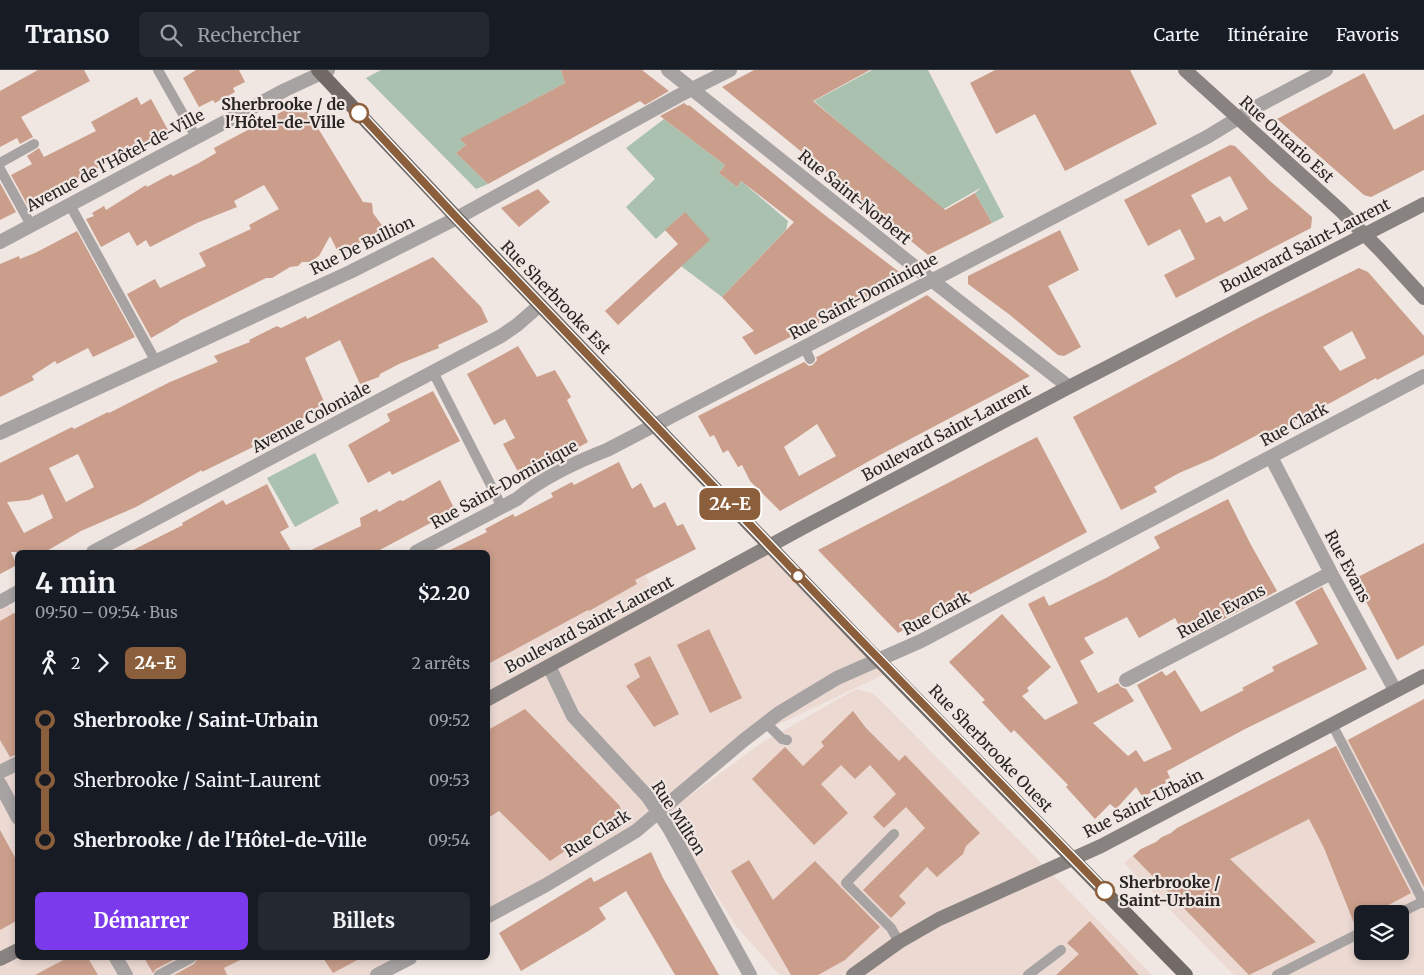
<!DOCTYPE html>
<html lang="fr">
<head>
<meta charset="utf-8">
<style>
  body { margin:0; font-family:Merriweather,serif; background:#242831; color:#f1f3f6; height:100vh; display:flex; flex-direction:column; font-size:19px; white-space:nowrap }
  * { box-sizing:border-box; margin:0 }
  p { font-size:16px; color:#9ea1a6 }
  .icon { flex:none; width:28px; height:28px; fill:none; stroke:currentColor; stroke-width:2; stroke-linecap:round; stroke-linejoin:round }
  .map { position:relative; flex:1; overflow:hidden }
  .details { position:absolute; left:15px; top:480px; width:475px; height:410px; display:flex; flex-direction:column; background:#171b24; border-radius:8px; box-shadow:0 2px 8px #0003 }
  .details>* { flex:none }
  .badge { padding:0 10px; border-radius:8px; font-size:18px; line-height:32px }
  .tools { position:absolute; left:1354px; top:835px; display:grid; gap:10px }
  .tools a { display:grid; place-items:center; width:55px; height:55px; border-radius:8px; background:#171b24; box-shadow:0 2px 8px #0003; font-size:25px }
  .map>.badge { position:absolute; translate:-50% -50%; box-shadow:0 0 0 2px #fff }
  .legs { display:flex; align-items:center; gap:8px; height:55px; padding:0 20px; font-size:16px }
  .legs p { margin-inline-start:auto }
  .headline { display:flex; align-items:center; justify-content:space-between; height:85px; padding:0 20px }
  h1 { font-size:28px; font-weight:700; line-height:38px }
  .button { display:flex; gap:10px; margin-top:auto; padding:10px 20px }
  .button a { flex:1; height:58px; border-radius:8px; background:#7c3aed; color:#fff; font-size:20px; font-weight:700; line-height:58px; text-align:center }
  .button a+a { background:#242831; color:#f1f3f6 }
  ul { padding:0 20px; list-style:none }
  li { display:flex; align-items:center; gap:18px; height:60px; font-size:19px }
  li i { display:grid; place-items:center; width:8px; height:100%; margin:0 6px; background:currentColor }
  li i::after { content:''; width:12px; height:12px; margin:-6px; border:4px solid; border-radius:50%; background:#171b24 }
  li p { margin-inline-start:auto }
  li:first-child i { background:linear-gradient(#0000 50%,currentColor 0) }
  li:last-child i { background:linear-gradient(currentColor 50%,#0000 0) }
  header { display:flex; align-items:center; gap:30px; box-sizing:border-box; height:70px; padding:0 25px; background:#171b24; border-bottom:1px solid #363941 }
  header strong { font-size:24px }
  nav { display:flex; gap:28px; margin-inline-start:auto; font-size:18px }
  .search { width:350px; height:45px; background:#242831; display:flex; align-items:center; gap:12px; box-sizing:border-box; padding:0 18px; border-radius:8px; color:#9ea1a6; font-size:19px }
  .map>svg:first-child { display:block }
  .built { fill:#ebd9d2; fill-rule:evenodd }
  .green { fill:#a9c1ae }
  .building { fill:#ca9e8b; fill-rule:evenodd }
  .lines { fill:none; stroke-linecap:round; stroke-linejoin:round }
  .service { stroke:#a7a3a2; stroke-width:10 }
  .pedestrian { stroke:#a7a3a2; stroke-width:14 }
  .minor { stroke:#a7a3a2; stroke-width:14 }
  .tertiary { stroke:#a7a3a2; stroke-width:14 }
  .secondary { stroke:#888280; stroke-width:14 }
  .primary { stroke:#716a67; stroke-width:14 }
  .line-1-casing { stroke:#fff; stroke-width:11 }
  .line-1 { stroke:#8b5e3c; stroke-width:8 }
  .stop-1-dot { fill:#fff; stroke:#8b5e3c; stroke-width:2.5 }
  .labels { text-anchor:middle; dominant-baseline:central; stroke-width:4.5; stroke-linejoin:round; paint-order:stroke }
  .stop-label { font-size:16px; font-weight:bold; fill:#282524; stroke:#f0e6e2; text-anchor:end }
  .street-label { font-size:16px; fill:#282524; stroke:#f0e6e2 }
</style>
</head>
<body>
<header>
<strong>Transo</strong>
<div class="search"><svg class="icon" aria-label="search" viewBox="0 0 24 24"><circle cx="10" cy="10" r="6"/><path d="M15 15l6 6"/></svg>Rechercher</div>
<nav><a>Carte</a><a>Itinéraire</a><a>Favoris</a></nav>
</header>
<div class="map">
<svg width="1424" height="905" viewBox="0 0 1424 905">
  <rect width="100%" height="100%" fill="#f0e6e2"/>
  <path class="built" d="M622 458 659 532 761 475 887 603 758 664 566 806 488 850V518L543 489Z
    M0 522 18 550V888H419L387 905H0Z
    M856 619 874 624 1152 905H780L736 856 665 744 760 674Z
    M1424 629V905H1234L1124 793 1141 779 1156 772 1162 767 1171 763ZM1362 844H1400V881H1362Z"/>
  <path class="green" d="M381 0H561L565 13 461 69 466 75 456 83 488 114 476 119 366 8Z
    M872 0H928L1004 147 992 153 975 123 982 117 942 140 814 31Z
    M664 49 725 95 719 103 737 117 741 111 788 151 786 160 722 227 681 196 685 142 656 169 626 137 655 109 626 78Z
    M315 383 339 433 295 457 267 408Z"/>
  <path class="building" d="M38 0H84L90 11 21 47 33 67 20 74 17 68 0 77V21Z
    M196 0H239L245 12 233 18 235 22 215 33 213 30 199 37 183 8Z
    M561 0H642L669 21 645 35 640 31 488 114 456 83 466 75 460 69 565 13Z
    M754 0H870L813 31 945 140 975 123 992 153 928 185 722 17Z
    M995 0H1130L1157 54 1065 101 1035 44 996 64 970 13Z
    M1364 3 1394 60 1424 44V100L1371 127 1364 125 1277 49Z
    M137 27 141 35 151 29 168 60 28 136 11 105 32 94 27 86 39 78 44 87 96 61 91 52Z
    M300 32 321 63 363 132 372 133 373 143 386 161 354 175 349 182 345 181 339 184 330 166 319 186 310 192H302L298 196 290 197 272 208H266L179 251V252L151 268 127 224 155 209 160 218 206 196 199 183 251 159 249 155 279 139 264 115 234 131 237 137 197 153 150 177 146 170 137 176 129 162 101 177 86 149 94 146 92 143 104 136 106 140 146 115 147 117 171 104 173 106 199 93 216 83 214 78Z
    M684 33 688 36 689 35 822 143 907 208 755 285 742 267 754 261 722 227 794 152 741 111 737 117 719 103 725 95 660 46Z
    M1230 75 1235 76 1270 111 1312 147 1311 158 1176 228 1164 205 1195 189 1180 159 1148 176 1124 130ZM1230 106 1248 139 1224 152 1220 146 1206 153 1191 125Z
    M0 113 16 142 0 150Z
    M538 119 550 132 519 157 501 138Z
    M685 142 710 170 618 255 605 241 678 174 665 160Z
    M1060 160 1079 200 1048 216 1081 277 1064 286 1058 285 1010 245 968 214V206Z
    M77 161 135 267 93 287 88 278 57 294 55 291 32 306 34 310 0 327V194L19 186 20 189 35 183Z
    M433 187 481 237 488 252 438 275 439 278 399 294 380 304 379 307 360 314 340 270 305 288 325 334 305 343 307 346 289 355V354L251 373 253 377 202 402V400L136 437 81 461 45 482H11L17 495 0 504V393L72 357 74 359 108 342 109 343 170 312 218 292 214 286 250 272 249 270 277 256 281 258 306 246 307 249ZM78 384 94 417 66 432 49 398ZM43 424 53 448 24 463 7 432 29 430Z
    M1359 198 1368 202 1424 266V285L1377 310 1376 308 1264 369 1261 363 1212 389 1179 403 1154 417 1157 422 1121 440 1073 347 1252 251ZM1352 261 1366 288 1340 301 1323 277Z
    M927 225 1030 306 880 385 780 441 750 411 742 395 738 397 728 380 723 383 714 365 710 367 698 346 804 292 809 296 813 295 817 290 816 286 817 287ZM817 354 836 386 799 406 784 377Z
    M518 276 537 307 555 300 571 327 567 330 588 372 522 409 503 374 515 368 505 349 494 355 467 304Z
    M433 321 460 371 392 405 390 401 368 413 348 375 390 351 387 344Z
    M1037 367 1087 462 898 563 818 480Z
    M619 392 632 419 641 413 654 438 665 432 677 456 683 454 696 479 635 510 637 514 589 541 588 540 488 594V482H446L487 462 485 459 513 444 515 447 553 427 551 423 572 412 574 415Z
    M440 410 455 440 376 482H307L361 456 360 448 377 439 379 442 400 430 403 431Z
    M267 414 289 457 280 462 292 482H129L183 455 182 453 223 430 226 435Z
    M1228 429 1251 475 1277 521 1186 569 1175 548 1139 568 1127 547 1084 568 1094 583 1080 591 1098 623 1118 613 1121 617 1126 619 1134 631 1093 653 1128 686 1136 680 1144 692 1172 679 1137 615 1162 601 1166 606 1175 600 1201 642 1244 620 1242 618 1274 601 1272 597 1318 574 1295 532 1322 517 1367 599 1245 659 1167 701 1170 708 1165 710 1166 713 1159 716 1160 718 1151 723 1142 726 1136 717 1116 739 1110 734 1095 749 1066 717 1068 715 1014 660 1011 663 982 632 985 630 949 592 1002 544 1051 597 1027 618 1029 621 1022 626 1045 650 1078 633 1028 534 1044 526 1049 536 1106 508 1160 478 1154 467Z
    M1424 473V575L1397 590 1354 509Z
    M18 541V684L10 687 0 670V551Z
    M709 559 742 628 710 643 677 575Z
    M650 586 679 644 654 657 626 616 640 607 634 594Z
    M1424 629V817L1348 670Z
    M525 639 619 735 621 739 617 746 550 791 499 741 488 748V660Z
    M853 641 866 658 899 691 905 685 980 763 966 776 963 784 937 807 927 797 899 826 906 833 891 848 863 820 925 758 906 737 884 758 873 747 896 724 870 695 855 709 841 695 821 714 848 743 814 775 752 709 785 677 803 696 824 676 821 672Z
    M1336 676 1411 823 1372 844H1362V849L1354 853 1324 778 1309 749 1230 789 1316 872 1249 905 1133 786 1141 779 1156 772 1162 767 1171 763 1177 758Z
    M0 760 18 793V850L0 860Z
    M651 782 663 808 719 905H675L626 821 599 838 606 849 590 860 521 901 499 863 591 807 594 812Z
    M749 790 773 830 815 791 880 857 845 890 818 905H791L731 801Z
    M1090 851 1139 905H1056L1079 884 1067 873Z
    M67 888H88L98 905H35Z
    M144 888H177L156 899 153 903Z
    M198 888H244L224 898 227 905H174L194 894Z
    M323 888H361L333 903Z"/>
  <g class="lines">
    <path class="service" d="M158 0 196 67
      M0 93 34 74
      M0 99 31 155
      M70 135 155 290
      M804 276 810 289
      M433 302 502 437
      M766 653 782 669 787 670
      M1332 654 1424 833
      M894 764 846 813 891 858 899 872
      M1398 844 1424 831
      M159 905 191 888
      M1028 905 1061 880
      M1277 905 1362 862"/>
    <path class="pedestrian" d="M0 714 18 748"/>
    <path class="minor" d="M668 0 920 201 1069 317
      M0 172 285 20 328 0
      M0 363 350 202 457 148 680 25 730 0
      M1271 387 1331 503 1395 620
      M93 482 501 266 517 255 540 235
      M416 482 517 429C540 409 578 391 607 380L1207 67 1258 36 1326 0
      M0 532 18 522
      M549 596 573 646 648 727 669 758 750 905
      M1126 610 1331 503
      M0 702 18 693
      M488 846 546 815 636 761 744 670 779 643 837 608 921 571 1424 306
      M377 905 410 888"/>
    <path class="tertiary" d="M116 888 126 905"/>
    <path class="secondary" d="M1185 0 1340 140 1380 180 1424 228
      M488 629 806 456 1069 317 1424 134
      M0 889 18 880
      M853 905 899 872 939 849 1101 776 1424 606"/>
    <path class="primary" d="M318 0 457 148 865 576 1186 905"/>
  </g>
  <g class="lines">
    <g class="line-1-casing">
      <path id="line-1" d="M359 43 457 148 844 553 1105 821"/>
    </g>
    <use href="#line-1" class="line-1"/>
  </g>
  <g class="stop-1-dot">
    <circle cx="359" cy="43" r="9"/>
    <circle cx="798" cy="506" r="6"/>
    <circle cx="1105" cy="821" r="9"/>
  </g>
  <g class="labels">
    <g class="stop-label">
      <text x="345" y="34">Sherbrooke / de<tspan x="345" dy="18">l'Hôtel-de-Ville</tspan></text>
      <text x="1119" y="812" text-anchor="start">Sherbrooke /<tspan x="1119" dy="18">Saint-Urbain</tspan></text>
    </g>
    <g class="street-label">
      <text transform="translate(1287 69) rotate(42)">Rue Ontario Est</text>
      <text transform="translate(115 90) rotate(-28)">Avenue de l'Hôtel-de-Ville</text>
      <text transform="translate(855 127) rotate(39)">Rue Saint-Norbert</text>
      <text transform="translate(362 175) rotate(-26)">Rue De Bullion</text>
      <text transform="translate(1305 175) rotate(-27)">Boulevard Saint-Laurent</text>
      <text transform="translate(863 226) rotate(-28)">Rue Saint-Dominique</text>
      <text transform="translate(556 227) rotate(46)">Rue Sherbrooke Est</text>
      <text transform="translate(311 347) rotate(-28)">Avenue Coloniale</text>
      <text transform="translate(1294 354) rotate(-28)">Rue Clark</text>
      <text transform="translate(946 362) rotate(-28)">Boulevard Saint-Laurent</text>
      <text transform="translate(504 414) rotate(-29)">Rue Saint-Dominique</text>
      <text transform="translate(1348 496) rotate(62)">Rue Evans</text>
      <text transform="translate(1221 541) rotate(-28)">Ruelle Evans</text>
      <text transform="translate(936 543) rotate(-28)">Rue Clark</text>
      <text transform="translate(589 554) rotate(-28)">Boulevard Saint-Laurent</text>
      <text transform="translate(991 678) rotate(46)">Rue Sherbrooke Ouest</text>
      <text transform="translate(1143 733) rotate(-27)">Rue Saint-Urbain</text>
      <text transform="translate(679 748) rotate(57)">Rue Milton</text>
      <text transform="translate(597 763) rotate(-32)">Rue Clark</text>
    </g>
  </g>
</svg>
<div class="tools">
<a><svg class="icon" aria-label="layers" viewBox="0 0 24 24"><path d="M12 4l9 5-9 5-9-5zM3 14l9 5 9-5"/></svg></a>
</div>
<b class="badge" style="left:730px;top:434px;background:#8b5e3c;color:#fff">24-E</b>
<section class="details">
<div class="headline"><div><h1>4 min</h1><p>09:50 – 09:54 · Bus</p></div><b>$2.20</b></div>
<div class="legs"><svg class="icon" aria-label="walk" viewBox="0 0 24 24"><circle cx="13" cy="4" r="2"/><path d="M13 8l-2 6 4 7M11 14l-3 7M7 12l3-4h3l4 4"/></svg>2<svg class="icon" aria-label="forward" viewBox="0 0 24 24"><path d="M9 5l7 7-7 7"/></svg><b class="badge" style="background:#8b5e3c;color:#fff">24-E</b><p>2 arrêts</p></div>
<ul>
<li><i style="color:#8b5e3c"></i><b>Sherbrooke / Saint-Urbain</b><p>09:52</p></li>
<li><i style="color:#8b5e3c"></i><span>Sherbrooke / Saint-Laurent</span><p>09:53</p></li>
<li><i style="color:#8b5e3c"></i><b>Sherbrooke / de l'Hôtel-de-Ville</b><p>09:54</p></li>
</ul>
<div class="button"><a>Démarrer</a><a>Billets</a></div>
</section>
</div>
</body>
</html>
